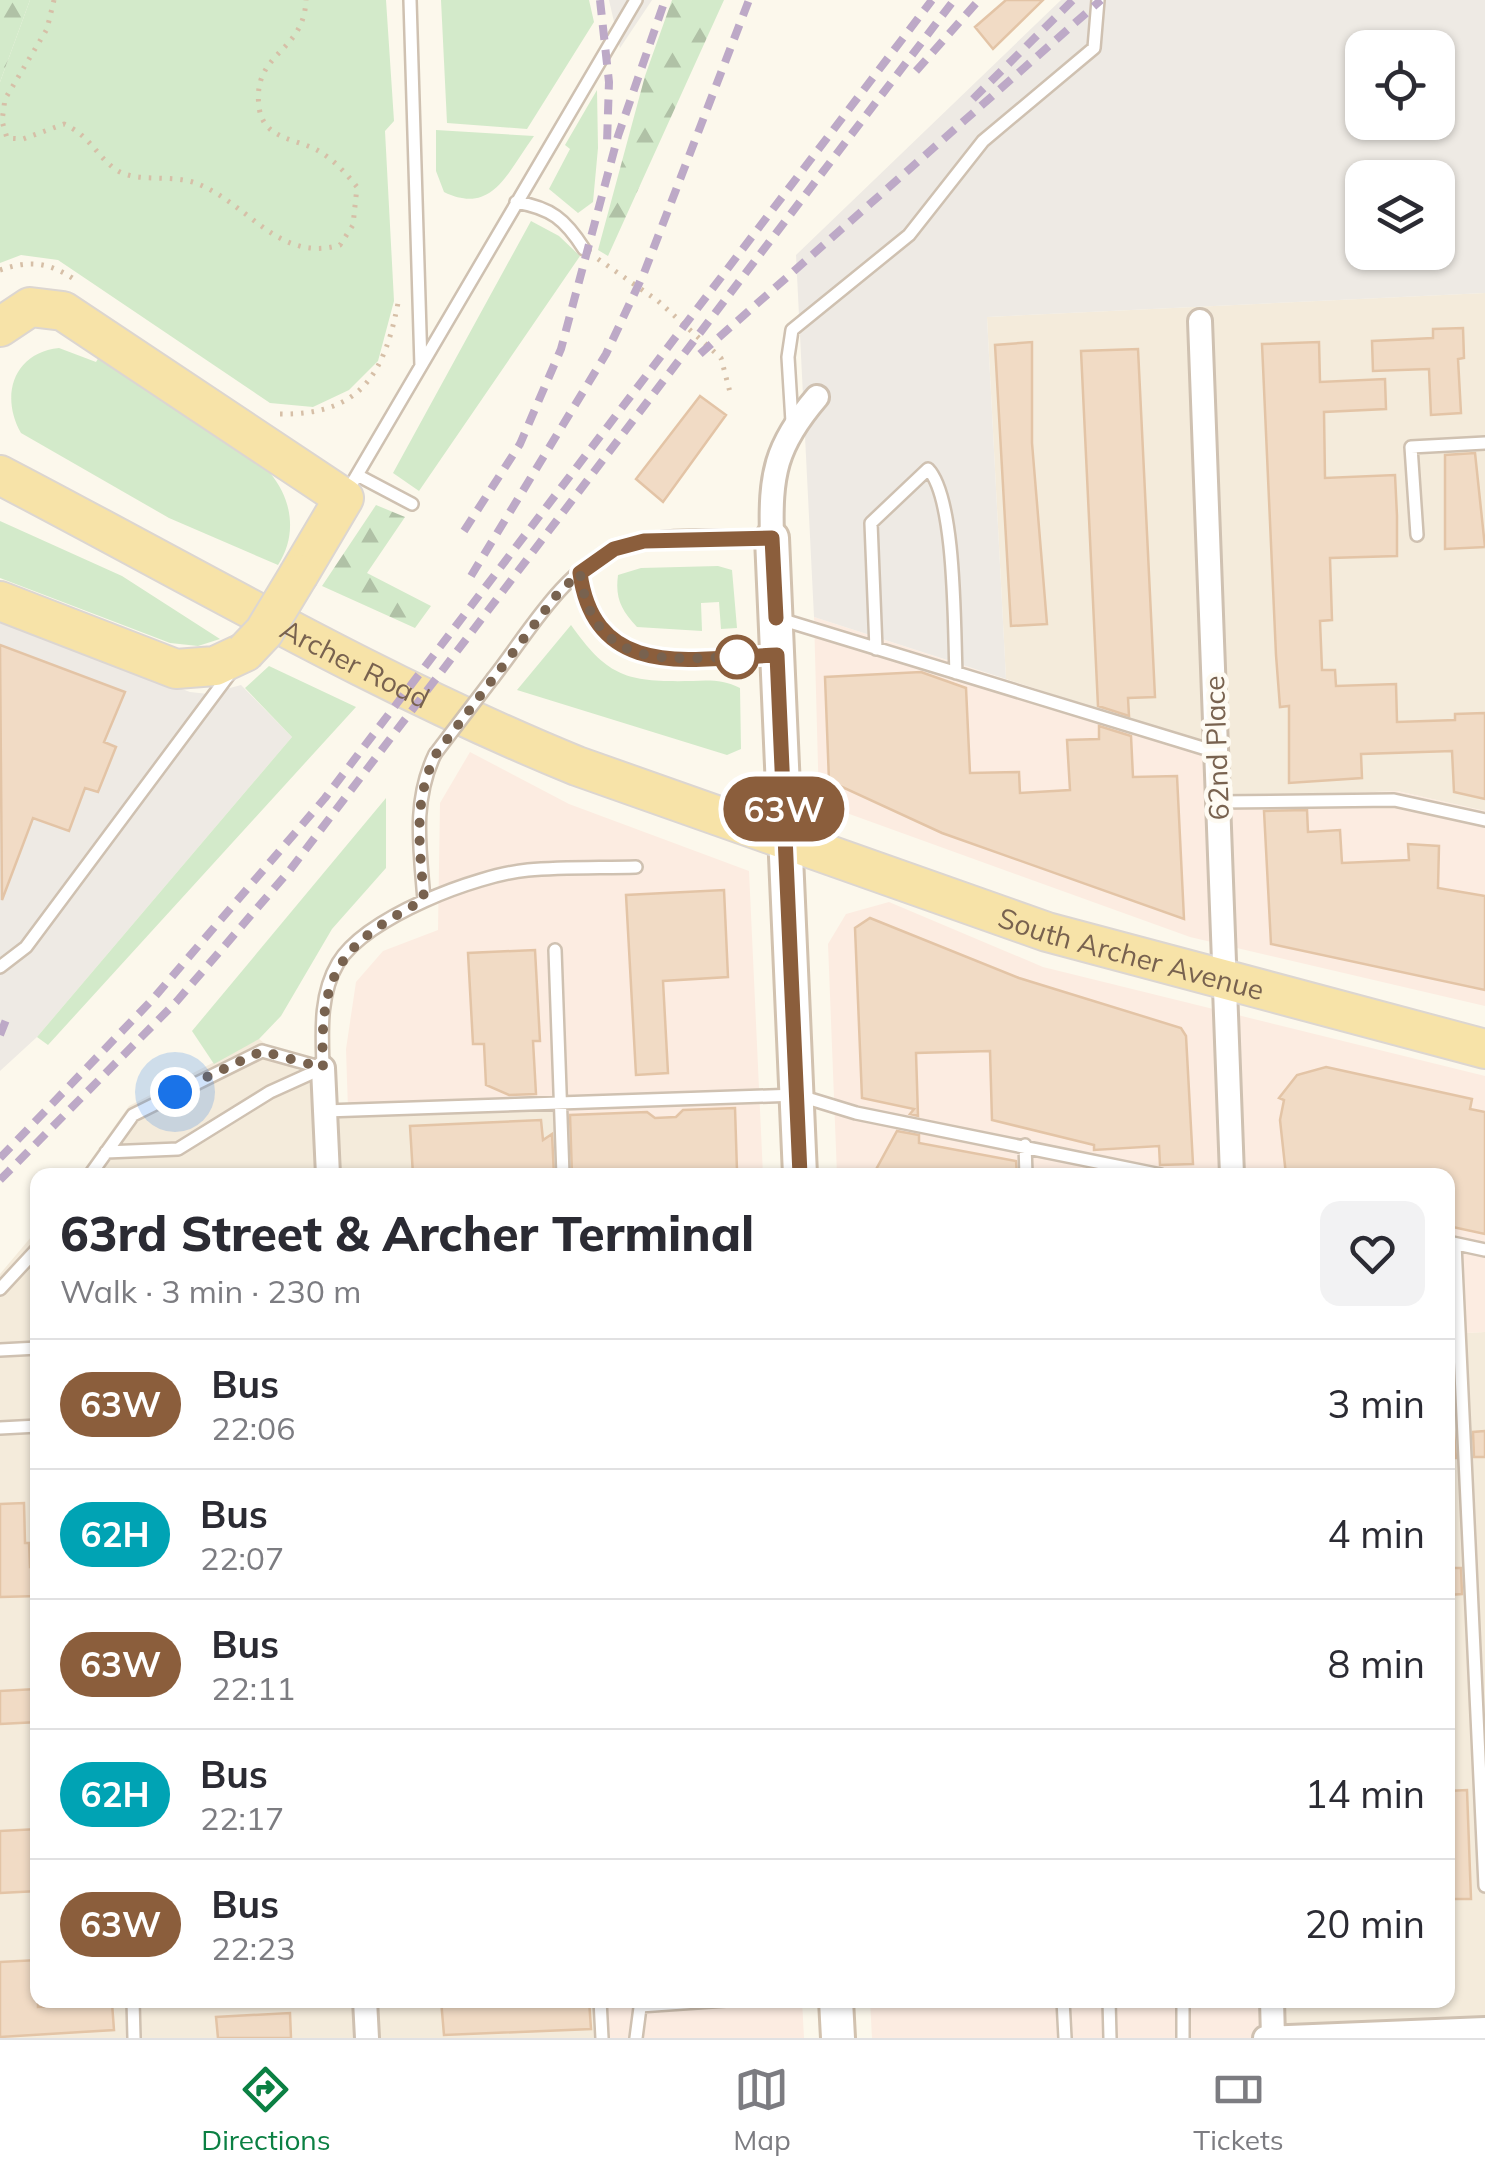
<!DOCTYPE html>
<html lang="en">
<head>
<meta charset="utf-8">
<style>
  body { margin:0; font-family:Mulish,sans-serif; background:#f2f2f3; color:#2b2b33; height:100vh; display:flex; flex-direction:column; font-size:38px; white-space:nowrap }
  * { box-sizing:border-box; margin:0 }
  p { font-size:32px; color:#7c7c81 }
  .icon { flex:none; width:55px; height:55px; fill:none; stroke:currentColor; stroke-width:2; stroke-linecap:round; stroke-linejoin:round }
  .map { position:relative; flex:1; overflow:hidden }
  .drawer { position:absolute; left:30px; top:1168px; width:1425px; height:840px; display:flex; flex-direction:column; background:#fff; border-radius:20px; box-shadow:0 2px 8px #0004 }
  .drawer>* { flex:none }
  .badge { padding:0 20px; border-radius:32px; font-size:35px; line-height:65px }
  .controls { position:absolute; left:1345px; top:30px; display:grid; gap:20px }
  .controls a { display:grid; place-items:center; width:110px; height:110px; border-radius:20px; background:#fff; box-shadow:0 2px 8px #0004; font-size:50px }
  .you { position:absolute; width:50px; height:50px; margin:-25px; border:8px solid #fff; border-radius:50%; background:#1a73e8; box-shadow:0 0 0 15px #1a73e833 }
  .map>.badge { position:absolute; translate:-50% -50%; box-shadow:0 0 0 5px #fff }
  .round { display:grid; place-items:center; flex:none; width:105px; height:105px; border-radius:20px; background:#f2f2f3 }
  .head { display:flex; align-items:center; justify-content:space-between; height:170px; padding:0 30px }
  h1 { font-size:48px; font-weight:800; line-height:75px }
  ul { padding:0; list-style:none }
  li { display:flex; align-items:center; gap:30px; height:130px; padding:0 30px; border-top:2px solid #e1e1e2 }
  li div { flex:1 }
  li b { display:block; font-size:38px }
  li em { font-style:normal }
  li .badge { min-width:110px; font-weight:700; text-align:center }
  .tabs { display:flex; justify-content:space-around; align-items:center; height:140px; border-top:2px solid #e1e1e2; background:#fff; font-size:28px; color:#7c7c81 }
  .tabs a { display:grid; justify-items:center; gap:5px }
  .tabs .active { color:#0b8043 }
  .map>svg:first-child { display:block }
  .residential { fill:#f4ebdb }
  .commercial { fill:#fcece1 }
  .industrial { fill:#eeeae4; fill-rule:evenodd }
  .green { fill:#d3eaca }
  .forest { fill:url(#forest-firs) }
  .building { fill:#f1dbc5; stroke:#e3c4a6; stroke-width:2.5 }
  .lines { fill:none; stroke-linecap:round; stroke-linejoin:round }
  .lane-casing { stroke:#cfc1b1; stroke-width:16 }
  .street-casing { stroke:#cfc1b1; stroke-width:28 }
  .secondary-casing { stroke:#d2c2af; stroke-width:38 }
  .primary-casing { stroke:#dcd6d1; stroke-width:42 }
  .path { stroke:#d6bfa7; stroke-width:5; stroke-dasharray:2.5 8; stroke-linecap:butt }
  .lane { stroke:#fff; stroke-width:11 }
  .street { stroke:#fff; stroke-width:22 }
  .secondary { stroke:#fff; stroke-width:32 }
  .primary { stroke:#f7e3a8; stroke-width:38 }
  .rail { stroke:#bda9c7; stroke-width:8; stroke-dasharray:15 10; stroke-linecap:butt }
  .lane-bridge-casing { stroke:#cfc1b1; stroke-width:16; stroke-linecap:butt }
  .primary-bridge-casing { stroke:#dcd6d1; stroke-width:42; stroke-linecap:butt }
  .lane-bridge { stroke:#fff; stroke-width:11 }
  .primary-bridge { stroke:#f7e3a8; stroke-width:38 }
  .line-casing { stroke:#fff; stroke-width:22 }
  .line { stroke:#8b5e3c; stroke-width:15 }
  .walk { stroke:#78624f; stroke-width:10; stroke-dasharray:0 18 }
  .stop-dot { fill:#fff; stroke:#8b5e3c; stroke-width:5 }
  .labels { text-anchor:middle; dominant-baseline:central; stroke-width:9; stroke-linejoin:round; paint-order:stroke }
  .street-label { font-size:28px; fill:#78624f; stroke:#fefbf3 }
</style>
</head>
<body>
<div class="map">
<svg width="1485" height="2038" viewBox="0 0 1485 2038">
  <defs>
    <pattern id="forest-firs" width="22" height="20" patternUnits="userSpaceOnUse" patternTransform="scale(2.5)"><rect width="22" height="20" fill="#d3eaca"/><path d="M5 1l3.5 6h-7zM16 11l3.5 6h-7z" fill="#b0c1a6"/></pattern>
  </defs>
  <rect width="100%" height="100%" fill="#fcf8ec"/>
  <path class="residential" d="M1485 293V811L1397 791 1210 799 1207 745 1006 679 987 317Z
    M259 1039 348 1110 560 1101 563 1175H80L129 1106Z
    M37 1230 38 2000H600L602 2038H0V1274Z
    M1485 1332V2038H1268L1266 2000H1448V1334Z"/>
  <path class="commercial" d="M814 617 1208 745 1211 799 1397 791 1485 811V1006L1190 937 819 803Z
    M470 752 569 804 749 871 763 1175H563L560 1102 348 1110 346 1049 356 982 383 951 438 930 440 803Z
    M889 902 1043 967 1485 1076V1332L1448 1334V1175H837L828 944 846 914Z
    M599 2000H802L804 2038H601Z
    M870 2000H1266L1268 2038H872Z"/>
  <path class="industrial" d="M609 0H652L620 48Z
    M1061 0H1485V293L987 317 1006 679 814 617 796 255ZM1362 48H1438V122H1362ZM1362 178H1438V252H1362Z
    M0 621 190 692 208 694 241 685 292 737 37 1037 0 1071Z"/>
  <path class="green" d="M30 0H386L394 121 385 131 394 301 378 361 349 390 313 407 270 403 58 260 21 255 0 263V82Z
    M441 0H589L594 22 527 129 447 123Z
    M597 90 598 148 593 202 578 213 549 189 570 149 565 145Z
    M436 130 534 136C508 171 493 216 444 192L436 171Z
    M531 221 559 236 580 256 419 491 393 473Z
    M59 348 96 362 99 357 270 473C293 500 297 536 278 565L169 518 21 433C0 396 13 353 59 348Z
    M0 521 122 576 220 639 198 646 170 643 0 578Z
    M718 566 732 570 737 628 721 629 719 602 701 603 702 631 637 627C621 610 615 598 618 575L641 568Z
    M571 625C609 679 629 682 693 681 710 680 724 680 740 688L741 749 727 755 517 690Z
    M269 666 356 707 48 1045 37 1037 292 737 245 688Z
    M386 798V868L332 929 281 1016 259 1039 214 1064 192 1031Z"/>
  <path class="forest" d="M0 0H30L0 82Z
    M672 0H724L608 256 598 250 645 76Z
    M376 505 405 517 367 573 431 606 415 628 322 586Z"/>
  <path class="building" d="M1006 0H1043L993 49 975 27Z
    M1463 328 1464 358 1458 359 1461 413 1431 415 1429 369 1373 371 1372 341 1433 338V329Z
    M1032 342V443L1047 624 1011 626 995 345Z
    M1319 342 1320 382 1385 379 1386 409 1324 412 1325 478 1395 475 1397 516V556L1330 558 1332 620 1320 621 1322 670H1335L1336 686 1396 684 1397 722 1455 720V714L1485 713V799L1454 792 1452 751 1361 754 1362 778 1289 783V706L1280 707 1276 655 1262 344Z
    M1138 349 1155 697 1128 698 1129 716 1098 706 1081 351Z
    M700 396 726 415 663 502 636 479Z
    M1475 453 1485 547 1445 549V455Z
    M0 645 125 692 104 742 116 747 98 792 85 788 69 831 33 818 2 900Z
    M921 672 966 688 970 773 1019 772 1020 793 1070 790 1067 740 1099 739V726L1131 736 1133 777 1177 776 1184 919 942 833 829 781 825 677Z
    M1307 810 1308 832 1340 830 1342 863 1409 860 1408 844 1439 846 1438 888 1485 896V990L1271 944 1264 811Z
    M724 890 728 977 663 981 668 1073 636 1075 626 895Z
    M870 918 1019 978 1181 1028 1186 1036 1193 1164 1160 1165 1159 1146 1094 1150V1145L992 1120 990 1051 916 1053 918 1116 910 1114 914 1109 862 1098 855 928Z
    M535 950 540 1041H533L536 1094 509 1095 486 1085 484 1044H473L468 953Z
    M1326 1067 1472 1099 1470 1109 1485 1112V1234L1448 1226V1175H1286L1280 1120 1284 1100 1279 1098 1297 1075Z
    M735 1108 737 1171 572 1175 570 1115 647 1112 655 1118 676 1117 683 1110Z
    M541 1120 543 1140 552 1134 554 1175H413L410 1126Z
    M897 1131 919 1135V1143L1016 1161 1017 1175H873Z
    M1485 1431V1457H1474L1473 1432Z
    M1454 1432 1456 1458H1448V1433Z
    M24 1503 25 1543H29L30 1567H38V1596L0 1597V1504Z
    M1448 1568H1461L1462 1594 1448 1595Z
    M36 1689 38 1722 0 1724V1691Z
    M1467 1790 1471 1899H1448V1791Z
    M38 1829V1891L0 1893V1831Z
    M38 1960V2007L112 2003 114 2030 0 2037V1962Z
    M441 2000H589L591 2029 444 2035Z
    M290 2013 291 2038H218L216 2017Z"/>
  <g class="lines">
    <g class="lane-casing">
      <path id="lane" d="M410 0 421 366
        M516 202C551 208 565 219 584 249
        M792 422 788 357 792 330 909 235 983 141 1094 48 1098 0
        M357 475 412 504
        M347 492 636 0
        M1417 535 1411 447 1485 443
        M580 573C596 682 690 659 772 655
        M780 619 1216 752
        M876 649 871 523 928 469C956 498 954 630 956 673
        M493 678C527 635 563 570 616 548 662 530 722 538 771 538
        M1218 802 1394 800 1485 820
        M424 900C420 848 412 802 435 754
        M555 950 563 1175
        M0 967 26 947 231 672
        M323 1068C322 1033 319 995 338 963 366 917 476 875 528 870 563 867 600 868 636 867
        M325 1111 797 1095 856 1113 1161 1175
        M1025 1145 1026 1175
        M106 1152 178 1149 270 1092 323 1068
        M90 1175 133 1115 262 1051 323 1068
        M1448 1242 1485 1250
        M1455 1244 1485 1886
        M0 1289 38 1248
        M0 1350 38 1348
        M0 1428 38 1426
        M133 2000 134 2038
        M600 2000 602 2038
        M1063 2000 1065 2038
        M1109 2000 1110 2038
        M1183 2000V2038
        M640 2006 726 2000
        M636 2038 641 2000"/>
    </g>
    <g class="street-casing">
      <path id="street" d="M1200 321 1232 1175
        M772 538C770 475 775 446 817 397
        M323 1068 328 1175
        M365 2000 367 2038
        M1272 2000 1273 2038
        M1265 2038 1485 2029"/>
    </g>
    <g class="secondary-casing">
      <path id="secondary" d="M772 538 800 1175
        M836 2000 838 2038"/>
    </g>
    <g class="primary-casing">
      <g id="primary">
        <path d="M0 327 30 307 63 311 344 498 299 574"/>
        <path id="s1" d="M0 475C190 574 378 685 577 766L1047 932 1485 1049"/>
        <path d="M0 601 176 669 215 666 245 652"/>
      </g>
    </g>
    <path class="path" d="M54 0 47 29 5 99 2 121 7 138 23 139 64 124C90 136 95 154 115 169 135 184 172 173 198 184 250 205 279 263 340 245L353 225 357 187C346 173 333 159 317 150 294 138 263 139 259 107 252 51 304 54 306 0
      M598 259 658 301 721 358 731 396
      M0 270C30 260 48 262 74 279
      M280 414C359 415 384 376 398 303"/>
    <use href="#lane" class="lane"/>
    <use href="#street" class="street"/>
    <use href="#secondary" class="secondary"/>
    <use href="#primary" class="primary"/>
    <path class="rail" d="M600 0 609 82 607 143
      M916 71 979 0
      M973 99 1073 0
      M700 354 1101 0
      M464 531 520 444 561 349 618 136 665 0
      M471 576 606 354 644 273 749 0
      M0 1035 6 1020
      M0 1158 152 1000 325 798 932 0
      M0 1180 177 1001 290 870 954 0"/>
    <g class="lane-bridge-casing">
      <path id="lane-bridge" d="M435 754 493 678"/>
    </g>
    <g class="primary-bridge-casing">
      <path id="primary-bridge" d="M245 652 264 632 299 574"/>
    </g>
    <use href="#lane-bridge" class="lane-bridge"/>
    <use href="#primary-bridge" class="primary-bridge"/>
  </g>
  <g class="lines">
    <g class="line-casing">
      <path id="line" d="M776 618 772 538 644 541 614 549 580 573C595 683 696 658 777 655L800 1175"/>
    </g>
    <use href="#line" class="line"/>
    <path class="walk" d="M175 1092 262 1051 323 1068C319 973 340 944 424 900 420 848 412 802 436 754L559 592 580 573C593 670 666 660 742 656L737 657"/>
  </g>
  <circle class="stop-dot" cx="737" cy="657" r="20"/>
  <g class="labels">
    <g class="street-label">
      <text stroke="none"><textPath href="#s1" startOffset="402">Archer Road</textPath></text>
      <text transform="translate(1216 748) rotate(-92)">62nd Place</text>
      <text stroke="none"><textPath href="#s1" startOffset="1232">South Archer Avenue</textPath></text>
    </g>
  </g>
</svg>
<div class="controls">
<a><svg class="icon" aria-label="locate" viewBox="0 0 24 24"><circle cx="12" cy="12" r="6"/><path d="M12 2v4M12 18v4M2 12h4M18 12h4"/></svg></a>
<a><svg class="icon" aria-label="layers" viewBox="0 0 24 24"><path d="M12 4l9 5-9 5-9-5zM3 14l9 5 9-5"/></svg></a>
</div>
<div class="you" style="left:175px;top:1092px"></div>
<b class="badge" style="left:784px;top:809px;background:#8b5e3c;color:#fff">63W</b>
<section class="drawer">
<div class="head"><div><h1>63rd Street &amp; Archer Terminal</h1><p>Walk · 3 min · 230 m</p></div><a class="round"><svg class="icon" aria-label="heart" viewBox="0 0 24 24"><path d="M12 20l-8-8c-3-5 5-10 8-4 3-6 11-1 8 4z"/></svg></a></div>
<ul>
<li><span class="badge" style="background:#8b5e3c;color:#fff">63W</span><div><b>Bus</b><p>22:06</p></div><em>3 min</em></li>
<li><span class="badge" style="background:#00a3b4;color:#fff">62H</span><div><b>Bus</b><p>22:07</p></div><em>4 min</em></li>
<li><span class="badge" style="background:#8b5e3c;color:#fff">63W</span><div><b>Bus</b><p>22:11</p></div><em>8 min</em></li>
<li><span class="badge" style="background:#00a3b4;color:#fff">62H</span><div><b>Bus</b><p>22:17</p></div><em>14 min</em></li>
<li><span class="badge" style="background:#8b5e3c;color:#fff">63W</span><div><b>Bus</b><p>22:23</p></div><em>20 min</em></li>
</ul>
</section>
</div>
<nav class="tabs">
<a class="active"><svg class="icon" aria-label="directions" viewBox="0 0 24 24"><path d="M12 3l9 9-9 9-9-9zM9 14v-3h6M13 9l2 2-2 2"/></svg>Directions</a>
<a><svg class="icon" aria-label="map" viewBox="0 0 24 24"><path d="M3 6l6-2 6 2 6-2v14l-6 2-6-2-6 2zM9 4v14M15 6v14"/></svg>Map</a>
<a><svg class="icon" aria-label="tickets" viewBox="0 0 24 24"><path d="M3 7h18v10H3zM15 7v10"/></svg>Tickets</a>
</nav>
</body>
</html>
